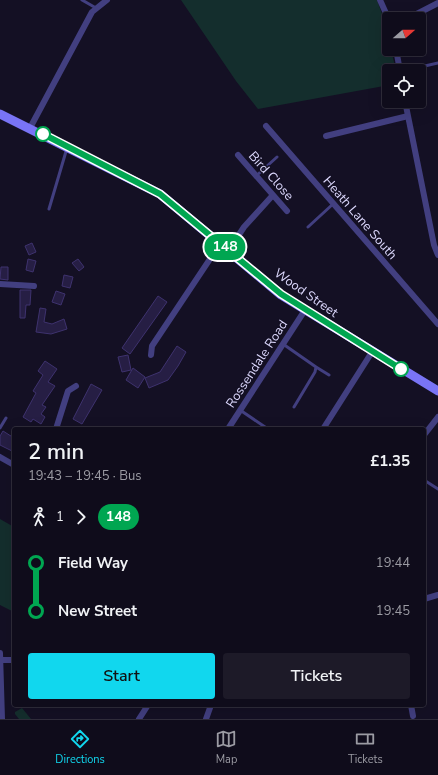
<!DOCTYPE html>
<html lang="en">
<head>
<meta charset="utf-8">
<style>
  body { margin:0; font-family:"Nunito Sans",sans-serif; background:#1d1a28; color:#f1f3f6; height:100vh; display:flex; flex-direction:column; font-size:15px; white-space:nowrap }
  * { box-sizing:border-box; margin:0 }
  p { font-size:13px; color:#9b9ba3 }
  .icon { flex:none; width:22px; height:22px; fill:none; stroke:currentColor; stroke-width:2; stroke-linecap:round; stroke-linejoin:round }
  .map { position:relative; flex:1; overflow:hidden }
  .drawer { position:absolute; left:12px; top:427px; width:414px; height:280px; display:flex; flex-direction:column; background:#0f0c1b; border-radius:4px; box-shadow:0 4px 16px #0002,0 0 0 1px #2f2c3a }
  .drawer>* { flex:none }
  .badge { padding:0 8px; border-radius:13px; font-size:14px; line-height:26px }
  .needle { width:26px; rotate:70deg }
  .buttons { position:absolute; left:382px; top:12px; display:grid; gap:8px }
  .buttons a { display:grid; place-items:center; width:44px; height:44px; border-radius:4px; background:#0f0c1b; box-shadow:0 4px 16px #0002,0 0 0 1px #2f2c3a; font-size:20px }
  .map>.badge { position:absolute; translate:-50% -50%; box-shadow:0 0 0 2px #fff }
  .legs { display:flex; align-items:center; gap:6px; height:44px; padding:0 16px; font-size:13px }
  .legs p { margin-inline-start:auto }
  .summary { display:flex; align-items:center; justify-content:space-between; height:68px; padding:0 16px }
  h1 { font-size:22px; font-weight:600; line-height:30px }
  .action { display:flex; gap:8px; margin-top:auto; padding:8px 16px }
  .action a { flex:1; height:46px; border-radius:4px; background:#11d7ee; color:#111; font-size:16px; font-weight:600; line-height:46px; text-align:center }
  .action a+a { background:#1d1a28; color:#f1f3f6 }
  ul { padding:0 16px; list-style:none }
  li { display:flex; align-items:center; gap:14px; height:48px; font-size:15px }
  li i { display:grid; place-items:center; width:6px; height:100%; margin:0 5px; background:currentColor }
  li i::after { content:''; width:10px; height:10px; margin:-5px; border:3px solid; border-radius:50%; background:#0f0c1b }
  li p { margin-inline-start:auto }
  li:first-child i { background:linear-gradient(#0000 50%,currentColor 0) }
  li:last-child i { background:linear-gradient(currentColor 50%,#0000 0) }
  .tabs { display:flex; justify-content:space-around; align-items:center; height:56px; border-top:1px solid #2f2c3a; background:#0f0c1b; font-size:11px; color:#9b9ba3 }
  .tabs a { display:grid; justify-items:center; gap:2px }
  .tabs .on { color:#11d7ee }
  .map>svg:first-child { display:block }
  .green { fill:#142e2d }
  .building { fill:#261e44; stroke:#3e326e }
  .lines { fill:none; stroke-linecap:round; stroke-linejoin:round }
  .lane { stroke:#423f80; stroke-width:3 }
  .street { stroke:#423f80; stroke-width:6 }
  .secondary { stroke:#7974f5; stroke-width:9 }
  .line-1-casing { stroke:#fff; stroke-width:9 }
  .line-1 { stroke:#00a651; stroke-width:6 }
  .stop-1-dot { fill:#fff; stroke:#00a651; stroke-width:2 }
  .labels { text-anchor:middle; dominant-baseline:central; stroke-width:3; stroke-linejoin:round; paint-order:stroke }
  .street-label { font-size:13px; fill:#dbd7fc; stroke:#141024 }
</style>
</head>
<body>
<div class="map">
<svg width="438" height="719" viewBox="0 0 438 719">
  <rect width="100%" height="100%" fill="#141024"/>
  <path class="green" d="M181 0H377L385 22 389 49H391L396 71 383 73 384 86 258 109 236 81Z
    M0 519 14 527V612L0 605Z
    M22 708 31 719H19L15 714V712Z"/>
  <path class="building" d="M32 243 36 252 29 255 25 246Z
    M28 259 36 261 33 272 26 270Z
    M78 259 84 267 79 271 72 263Z
    M1 267H8V280L0 279Z
    M64 275 73 277 70 288 62 286Z
    M20 290H31L30 305H26L25 318H20Z
    M56 291 65 294 61 305 52 302Z
    M158 296 167 302 130 354 122 348Z
    M40 308 46 309 44 322 52 324 64 319 67 329 51 334 36 332Z
    M177 346 186 352 178 366 168 380 149 388 145 378 160 372Z
    M128 355 131 370 122 372 118 357Z
    M45 361 57 369 48 382 55 386 42 405 46 407 41 414 45 417 41 424 33 419 31 422 23 417 36 393 33 391 43 375 38 371Z
    M133 368 145 377 138 388 126 380Z
    M91 384 102 390 82 424 73 419Z
    M3 431 14 438V452L0 445V436Z"/>
  <g class="lines">
    <path class="lane" d="M82 0 96 8
      M403 71 438 63
      M256 176 277 157
      M49 209 67 148
      M308 227 333 204
      M283 344 316 367 315 372 294 407
      M316 367 329 375
      M240 410 268 429
      M0 428 6 418
      M424 480 438 489"/>
    <path class="street" d="M380 0 389 20
      M407 19 438 3
      M396 49 400 71
      M405 101 434 245 438 255
      M266 126 438 324
      M30 128 92 12 107 0
      M326 136 408 116
      M238 155 287 211
      M229 250 244 227 273 195
      M0 284 34 286
      M151 355 152 346 220 244
      M56 429 68 391 76 386
      M228 429 305 310
      M323 429 372 352
      M424 435 438 417
      M0 457 14 465
      M424 599 438 595
      M0 653 2 719
      M1 660H14
      M411 705 413 716
      M139 719 148 705
      M206 719 211 705"/>
    <path class="secondary" d="M0 114 160 194 281 295 438 391"/>
  </g>
  <g class="lines">
    <g class="line-1-casing">
      <path id="line-1" d="M43 134 160 194 281 294 401 369"/>
    </g>
    <use href="#line-1" class="line-1"/>
  </g>
  <g class="stop-1-dot">
    <circle cx="43" cy="134" r="7"/>
    <circle cx="401" cy="369" r="7"/>
  </g>
  <g class="labels">
    <g class="street-label">
      <text transform="translate(271 176) rotate(48)">Bird Close</text>
      <text transform="translate(360 218) rotate(49)">Heath Lane South</text>
      <text transform="translate(306 293) rotate(35)">Wood Street</text>
      <text transform="translate(257 364) rotate(-57)">Rossendale Road</text>
    </g>
  </g>
</svg>
<div class="buttons">
<a><svg class="needle" viewBox="-14 -14 28 28"><path d="M0-13l5 13h-10z" fill="#e53935"/><path d="M0 13l5-13h-10z" fill="#9b9ba3"/></svg></a>
<a><svg class="icon" aria-label="locate" viewBox="0 0 24 24"><circle cx="12" cy="12" r="6"/><path d="M12 2v4M12 18v4M2 12h4M18 12h4"/></svg></a>
</div>
<b class="badge" style="left:225px;top:247px;background:#00a651;color:#fff">148</b>
<section class="drawer">
<div class="summary"><div><h1>2 min</h1><p>19:43 – 19:45 · Bus</p></div><b>£1.35</b></div>
<div class="legs"><svg class="icon" aria-label="walk" viewBox="0 0 24 24"><circle cx="13" cy="4" r="2"/><path d="M13 8l-2 6 4 7M11 14l-3 7M7 12l3-4h3l4 4"/></svg>1<svg class="icon" aria-label="forward" viewBox="0 0 24 24"><path d="M9 5l7 7-7 7"/></svg><b class="badge" style="background:#00a651;color:#fff">148</b></div>
<ul>
<li><i style="color:#00a651"></i><b>Field Way</b><p>19:44</p></li>
<li><i style="color:#00a651"></i><b>New Street</b><p>19:45</p></li>
</ul>
<div class="action"><a>Start</a><a>Tickets</a></div>
</section>
</div>
<nav class="tabs">
<a class="on"><svg class="icon" aria-label="directions" viewBox="0 0 24 24"><path d="M12 3l9 9-9 9-9-9zM9 14v-3h6M13 9l2 2-2 2"/></svg>Directions</a>
<a><svg class="icon" aria-label="map" viewBox="0 0 24 24"><path d="M3 6l6-2 6 2 6-2v14l-6 2-6-2-6 2zM9 4v14M15 6v14"/></svg>Map</a>
<a><svg class="icon" aria-label="tickets" viewBox="0 0 24 24"><path d="M3 7h18v10H3zM15 7v10"/></svg>Tickets</a>
</nav>
</body>
</html>
